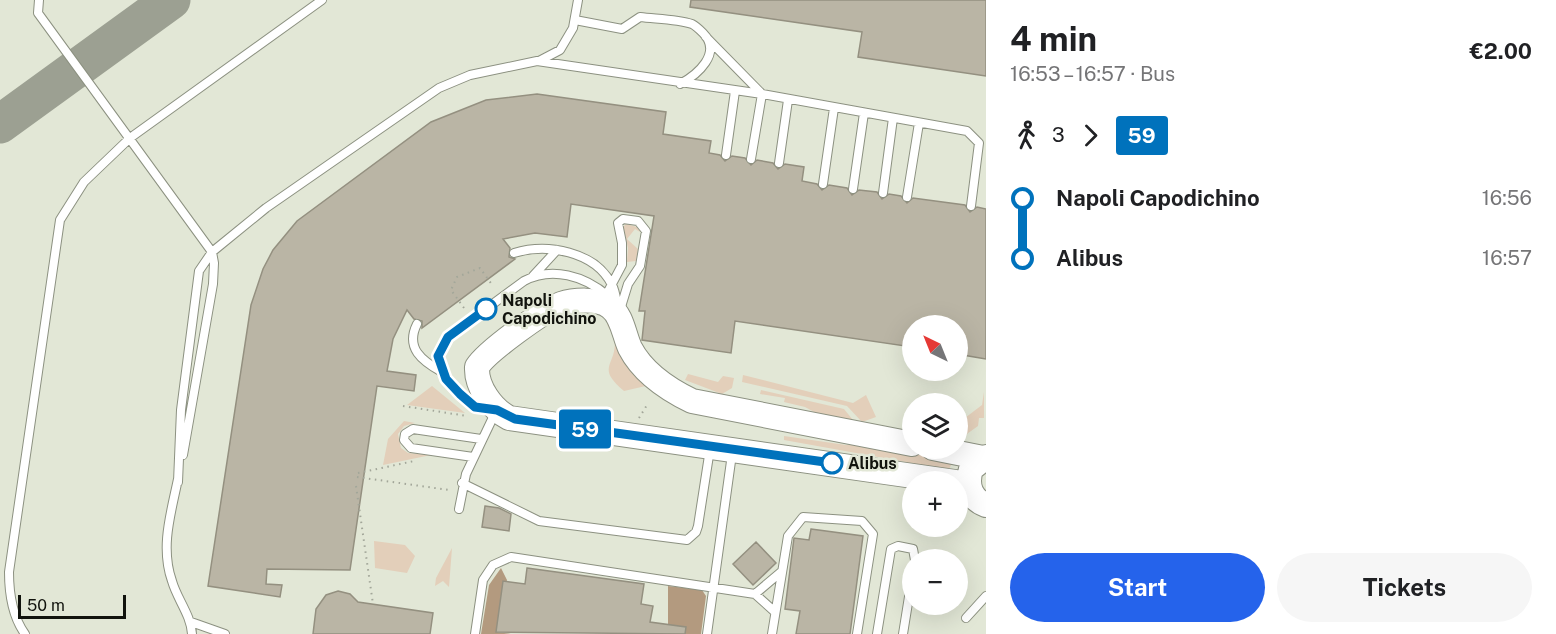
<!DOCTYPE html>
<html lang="en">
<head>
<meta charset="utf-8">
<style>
  body { margin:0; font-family:"Public Sans",sans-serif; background:#f6f6f6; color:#202124; height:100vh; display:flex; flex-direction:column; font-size:22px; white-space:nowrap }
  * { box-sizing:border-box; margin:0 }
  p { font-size:20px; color:#757577 }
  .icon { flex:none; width:33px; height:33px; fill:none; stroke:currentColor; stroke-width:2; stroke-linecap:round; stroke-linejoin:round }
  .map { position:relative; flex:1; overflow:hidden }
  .sheet { display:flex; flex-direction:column; background:#fff; width:570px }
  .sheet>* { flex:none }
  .badge { padding:0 12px; border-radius:4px; font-size:21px; line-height:39px }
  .needle { width:39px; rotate:317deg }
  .fabs { position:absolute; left:902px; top:315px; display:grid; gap:12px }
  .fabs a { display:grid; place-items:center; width:66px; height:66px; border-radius:50%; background:#fff; box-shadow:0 6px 24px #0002; font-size:30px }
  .scale { position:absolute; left:18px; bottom:15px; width:108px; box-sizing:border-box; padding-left:6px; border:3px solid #11130d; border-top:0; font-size:16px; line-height:21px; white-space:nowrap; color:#11130d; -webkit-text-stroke:4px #e2e7d6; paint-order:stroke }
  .map>.badge { position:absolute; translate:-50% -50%; box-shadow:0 0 0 3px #fff }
  .legs { display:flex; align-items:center; gap:9px; height:66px; padding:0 24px; font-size:20px }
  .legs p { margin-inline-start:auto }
  .overview { display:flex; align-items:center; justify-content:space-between; height:102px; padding:0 24px }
  h1 { font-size:33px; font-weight:700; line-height:45px }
  .button { display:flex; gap:12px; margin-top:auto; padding:12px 24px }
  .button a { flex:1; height:69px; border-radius:36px; background:#2563eb; color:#fff; font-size:24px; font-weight:700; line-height:69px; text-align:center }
  .button a+a { background:#f6f6f6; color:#202124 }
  ul { padding:0 24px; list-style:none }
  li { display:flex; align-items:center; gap:21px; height:60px; font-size:22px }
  li i { display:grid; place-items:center; width:9px; height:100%; margin:0 8px; background:currentColor }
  li i::after { content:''; width:15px; height:15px; margin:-8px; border:4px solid; border-radius:50%; background:#fff }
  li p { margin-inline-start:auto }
  li:first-child i { background:linear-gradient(#0000 50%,currentColor 0) }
  li:last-child i { background:linear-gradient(currentColor 50%,#0000 0) }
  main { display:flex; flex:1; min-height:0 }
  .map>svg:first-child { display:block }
  .green { fill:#e3cfba }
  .forest { fill:#b39a7f }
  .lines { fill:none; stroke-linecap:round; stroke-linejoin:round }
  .taxiway { stroke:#9ca092; stroke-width:39 }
  .building { fill:#bab5a5; stroke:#949080; stroke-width:1.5 }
  .lane-casing { stroke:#8c9181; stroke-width:10 }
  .primary-casing { stroke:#8c9181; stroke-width:26 }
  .path { stroke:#a2a699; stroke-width:2; stroke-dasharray:1.5 4.5; stroke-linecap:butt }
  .lane { stroke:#fff; stroke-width:8 }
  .primary { stroke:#fff; stroke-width:24 }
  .line-1-casing { stroke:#fff; stroke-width:14 }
  .line-1 { stroke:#0072bc; stroke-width:9 }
  .stop-1-dot { fill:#fff; stroke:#0072bc; stroke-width:3 }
  .labels { text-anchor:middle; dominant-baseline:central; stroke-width:5; stroke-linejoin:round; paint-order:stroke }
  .stop-label { font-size:16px; font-weight:bold; fill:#11130d; stroke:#e2e7d6; text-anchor:start }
</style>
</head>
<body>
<main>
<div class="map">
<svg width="986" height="634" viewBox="0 0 986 634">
  <rect width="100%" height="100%" fill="#e2e7d6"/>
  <path class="green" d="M626 224 637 227 640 232 635 229 627 239 638 249 636 261 627 262 628 248 623 227Z
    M610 323 650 385 624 391C596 367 615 367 615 342 615 337 609 329 607 324Z
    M688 374 718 382 723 376 734 378 732 388 722 394 685 380Z
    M743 375 853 403 866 395 876 417 862 422 847 406 742 382Z
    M432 386 465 413 407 405Z
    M761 390 844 409 857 425 825 418 805 407 784 402 785 398 760 394Z
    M984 392V418H979L978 426 957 441V424L982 405Z
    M404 421 415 423 404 426 398 434 401 448 408 453 431 455 383 465 388 439Z
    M784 436 846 445 873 444 945 459 951 465 949 469 913 467 906 462 784 440Z
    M374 541 405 545 415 556 407 573 375 568Z
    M452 548 449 587 443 581 435 586 436 578Z"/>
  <path class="forest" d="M501 568 507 580 496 632 511 634H481L489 585Z
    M668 586 702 590 706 596 701 634H668Z"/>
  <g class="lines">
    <path class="taxiway" d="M0 124 171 0"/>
  </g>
  <path class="building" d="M691 0H986V76L858 57 862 32 690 7Z
    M537 94 666 112 663 134 711 141 709 153 720 155 725 161 732 156 745 158 751 165 757 160 773 163 778 169 785 164 804 167 802 181 817 184 822 190 829 185 847 188 852 195 859 190 877 192 882 199 889 194 901 196 907 203 913 198 965 205 970 212 977 207 986 209V359L957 354V326H912V347L735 321 731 353 642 340 645 311H639L654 216 571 204 567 237 535 233 503 239 510 248 509 257 515 259 422 328V321L414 319 407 310 393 339 387 371 416 375 414 391 377 386 350 570 267 569 266 584 282 585 280 597 208 586 251 305 263 269 273 250 297 221 431 122 486 100Z
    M485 506 499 508 511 514 509 531 482 527Z
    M811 529 863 536 850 634H796L800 611 785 609 794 538 809 540Z
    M756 542 776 563 753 585 733 564Z
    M527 568 644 584 641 604 653 606 650 622 686 627 685 634 496 632 503 581 525 584Z
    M338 591 350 594 358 602 433 613 430 634H313L316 609 326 595Z"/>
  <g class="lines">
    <g class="lane-casing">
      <path id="lane" d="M39 0 38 13 212 252 214 263 213 284 183 455
        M575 20 622 29 640 17C656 19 677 19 692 24 696 26 700 30 703 33 723 53 697 75 680 84
        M706 37 762 94
        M539 61 560 50 573 28 578 0
        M726 155 735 91
        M751 159 762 94
        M779 163 788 100
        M823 184 834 108
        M853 189 864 113
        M883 193 893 118
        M907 197 919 123
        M514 253C547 243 595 251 612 285 615 290 616 298 617 304
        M533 276 557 250
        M604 299 622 265V243L618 223 623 219 638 221 646 231 640 266 628 284 620 310
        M417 324C405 348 422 361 442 372
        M490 410C465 408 441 380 438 356L448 337 524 281C552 266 585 276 608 296
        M473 457 411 448 404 440 405 434 413 429 481 439
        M178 479C171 513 160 547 172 581 177 599 191 615 192 634
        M178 482 181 410 199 271 212 252 266 208 439 88 470 75 537 61 762 94 967 131 979 143 971 206
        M462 483 539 521 687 540 696 532 698 526 710 449
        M459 509 466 474 496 411
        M755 594 781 572
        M966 618 986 596
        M191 622 225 634
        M25 634C12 616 9 594 9 572L60 220 84 182 130 138 322 0
        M475 634 483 580 493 565 511 557 755 594 775 612
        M707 634 732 454
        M772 634 788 536 803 517 862 521 873 534 857 634
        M877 634 891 549 898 546 913 549 915 560
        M903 634 912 578"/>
    </g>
    <g class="primary-casing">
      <path id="primary" d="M912 444 692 401C667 389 643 373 630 348 624 335 622 315 610 307 599 298 573 300 561 304 544 310 486 352 477 367 476 387 492 409 509 418L955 482
        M933 448 983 458
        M986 457 971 469C966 485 970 499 986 505"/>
    </g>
    <path class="path" d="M464 308 451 290 457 277 480 268 493 286
      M403 406 467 416
      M639 418 647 405
      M358 473 414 461
      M357 477 449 490
      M356 486 373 604"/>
    <use href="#lane" class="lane"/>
    <use href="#primary" class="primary"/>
  </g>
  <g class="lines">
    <g class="line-1-casing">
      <path id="line-1" d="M486 309 448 337 438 356 446 379 460 394 475 407 497 410 515 419 832 463"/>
    </g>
    <use href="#line-1" class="line-1"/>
  </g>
  <g class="stop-1-dot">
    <circle cx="486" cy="309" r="10"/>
    <circle cx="832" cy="463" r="10"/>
  </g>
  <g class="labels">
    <g class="stop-label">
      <text x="502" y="300">Napoli<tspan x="502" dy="18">Capodichino</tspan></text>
      <text x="848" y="463">Alibus</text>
    </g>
  </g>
</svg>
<div class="fabs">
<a><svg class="needle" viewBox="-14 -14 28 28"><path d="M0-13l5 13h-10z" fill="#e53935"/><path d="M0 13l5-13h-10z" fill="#757577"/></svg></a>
<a><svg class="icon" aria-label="layers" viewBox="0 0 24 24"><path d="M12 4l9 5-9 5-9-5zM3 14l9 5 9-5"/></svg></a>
<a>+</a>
<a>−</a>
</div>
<div class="scale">50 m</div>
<b class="badge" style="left:585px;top:429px;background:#0072bc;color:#fff">59</b>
</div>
<section class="sheet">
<div class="overview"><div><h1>4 min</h1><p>16:53 – 16:57 · Bus</p></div><b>€2.00</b></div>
<div class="legs"><svg class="icon" aria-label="walk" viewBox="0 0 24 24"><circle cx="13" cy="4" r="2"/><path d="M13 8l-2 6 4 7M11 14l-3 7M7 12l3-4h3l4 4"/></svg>3<svg class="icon" aria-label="forward" viewBox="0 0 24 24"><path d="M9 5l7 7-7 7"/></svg><b class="badge" style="background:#0072bc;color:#fff">59</b></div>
<ul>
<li><i style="color:#0072bc"></i><b>Napoli Capodichino</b><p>16:56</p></li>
<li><i style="color:#0072bc"></i><b>Alibus</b><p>16:57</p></li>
</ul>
<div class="button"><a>Start</a><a>Tickets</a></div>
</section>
</main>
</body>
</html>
